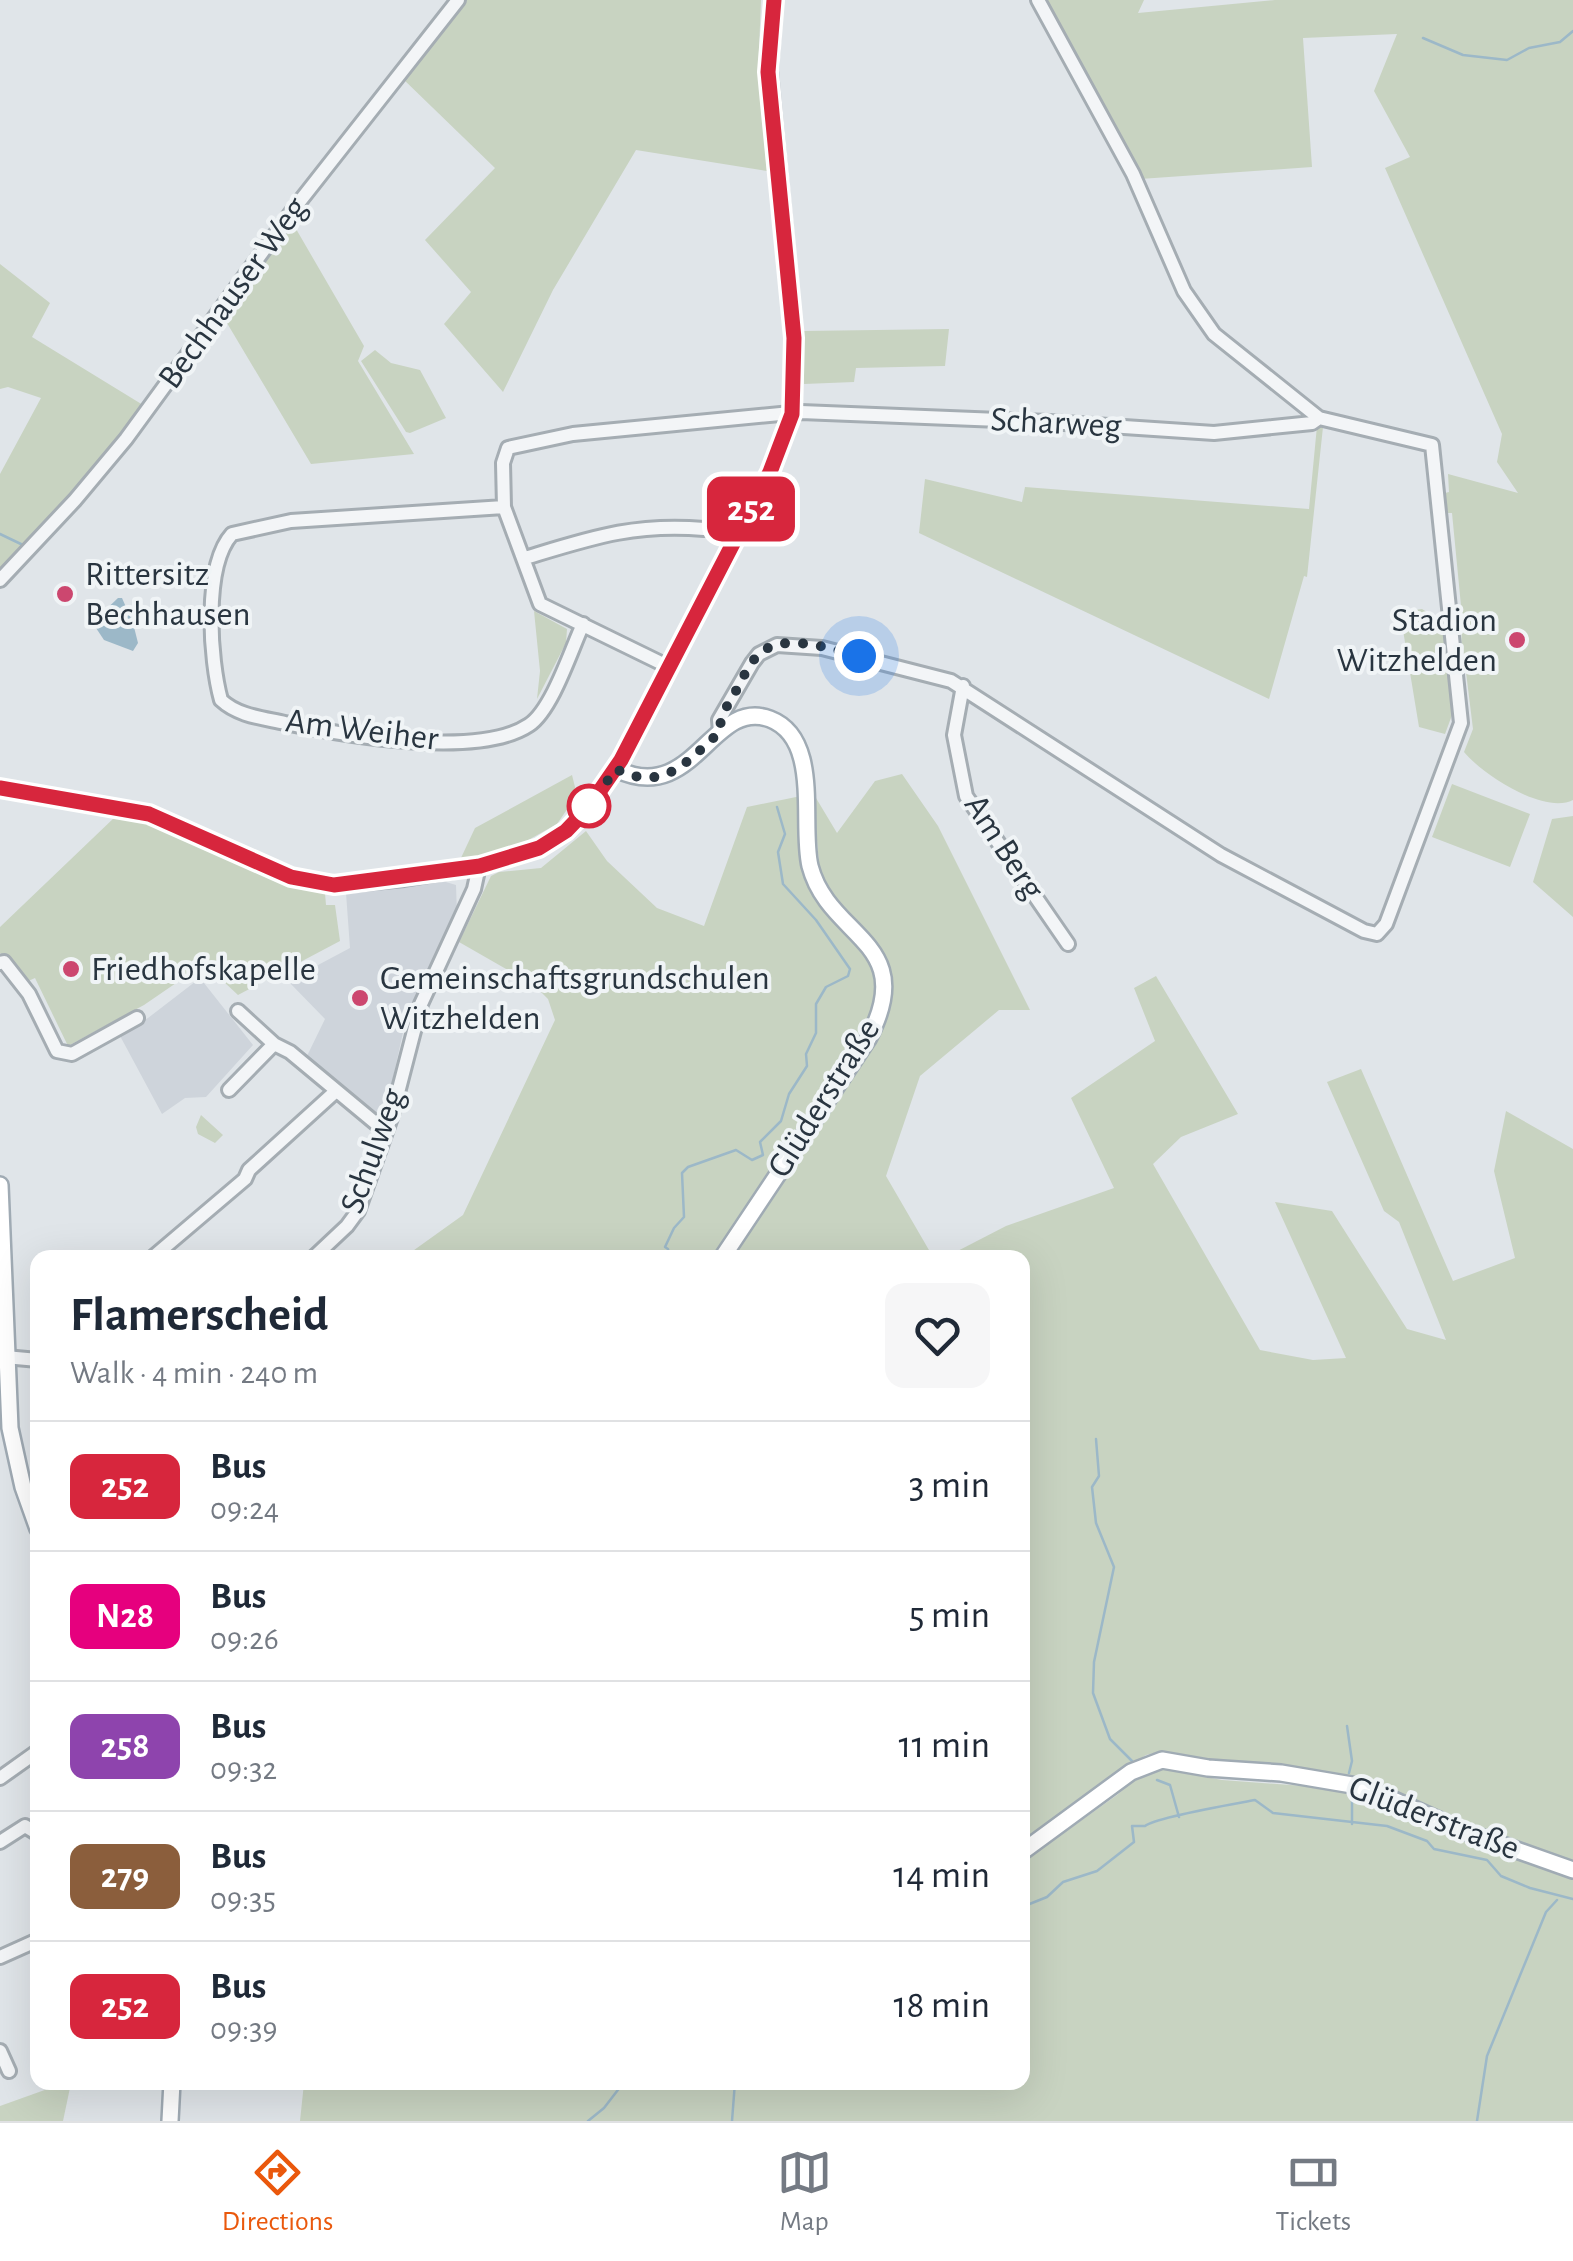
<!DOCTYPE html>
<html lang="en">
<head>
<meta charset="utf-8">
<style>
  body { margin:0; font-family:"Alegreya Sans",sans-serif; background:#f6f6f7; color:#1f2937; height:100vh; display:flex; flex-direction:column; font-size:38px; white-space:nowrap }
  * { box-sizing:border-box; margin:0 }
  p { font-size:32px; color:#747a83 }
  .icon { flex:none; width:55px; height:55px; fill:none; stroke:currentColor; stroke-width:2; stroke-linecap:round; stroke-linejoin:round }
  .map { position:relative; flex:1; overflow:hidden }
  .details { position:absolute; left:30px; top:1250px; width:1000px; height:840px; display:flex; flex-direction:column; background:#fff; border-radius:20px; box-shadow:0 10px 40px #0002 }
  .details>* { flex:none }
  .badge { padding:0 20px; border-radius:15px; font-size:35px; line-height:65px }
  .you { position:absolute; width:50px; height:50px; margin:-25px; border:8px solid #fff; border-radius:50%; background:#1a73e8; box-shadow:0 0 0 15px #1a73e833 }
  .map>.badge { position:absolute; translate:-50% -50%; box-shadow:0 0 0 5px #fff }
  .round { display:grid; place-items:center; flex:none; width:105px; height:105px; border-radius:20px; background:#f6f6f7 }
  .head { display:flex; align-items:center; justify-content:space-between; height:170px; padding:0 40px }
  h1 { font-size:48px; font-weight:600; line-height:75px }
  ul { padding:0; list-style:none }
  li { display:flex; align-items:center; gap:30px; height:130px; padding:0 40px; border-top:2px solid #e0e1e3 }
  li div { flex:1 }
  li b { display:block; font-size:38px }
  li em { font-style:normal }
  li .badge { min-width:110px; font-weight:700; text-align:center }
  .tab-bar { display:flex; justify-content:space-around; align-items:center; height:140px; border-top:2px solid #e0e1e3; background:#fff; font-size:28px; color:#747a83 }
  .tab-bar a { display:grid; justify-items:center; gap:5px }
  .tab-bar .active { color:#ea580c }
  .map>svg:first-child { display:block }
  .built { fill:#ced4db }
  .green { fill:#c8d3c1 }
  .water { fill:#9cb8c8 }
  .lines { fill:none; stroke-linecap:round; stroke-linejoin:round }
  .stream { stroke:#9cb8c8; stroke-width:2.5 }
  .minor-casing { stroke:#a5adb3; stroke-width:18 }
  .major-casing { stroke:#a0abb4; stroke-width:20 }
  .minor { stroke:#f3f5f7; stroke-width:12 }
  .major { stroke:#fff; stroke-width:15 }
  .line-casing { stroke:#fff; stroke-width:22 }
  .line { stroke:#d7263d; stroke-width:15 }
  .walk { stroke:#293540; stroke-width:10; stroke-dasharray:0 18 }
  .poi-dot { fill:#cc476f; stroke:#f0f4f6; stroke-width:4 }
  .stop-dot { fill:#fff; stroke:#d7263d; stroke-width:5 }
  .labels { text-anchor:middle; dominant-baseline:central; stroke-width:8; stroke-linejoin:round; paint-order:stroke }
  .street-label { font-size:35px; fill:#293540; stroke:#f0f4f6 }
  .poi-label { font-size:35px; fill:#293540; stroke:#f0f4f6; text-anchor:start }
</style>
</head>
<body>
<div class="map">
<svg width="1573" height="2121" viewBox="0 0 1573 2121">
  <rect width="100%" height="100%" fill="#e0e5e9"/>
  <path class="built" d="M439 880 456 885 457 915 407 1014 386 1110 378 1118 306 1058 325 1019 288 981 350 948 346 893Z
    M200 978 253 1045 206 1097 185 1098 162 1114 119 1034 148 1018Z"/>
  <path class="green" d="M464 0H761L758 75 767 171 636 150 553 290 503 392 444 324 471 292 425 240 495 168 401 77Z
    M1046 0H1144L1138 13 1275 0H1573V800C1544 815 1482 774 1464 752L1473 729 1465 664H1461L1462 616 1452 513H1447L1445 493 1449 492 1448 474 1518 493 1497 462 1502 434 1385 168 1410 157 1374 91 1397 34 1303 38 1312 167 1140 179Z
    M292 222 364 346 358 361 414 454 311 464 221 313Z
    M0 264 50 303 32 337 143 405 73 494 0 576V474L41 398 8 387 0 389Z
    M949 329 945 366 856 368 854 382 804 384 803 331Z
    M375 350 391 363 420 370 446 418 410 433 406 432 361 361Z
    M1317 426 1323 427 1307 577 1304 576 1269 699 919 533 925 479 1022 502 1025 487 1309 509Z
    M1422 609 1447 625 1455 707 1445 734 1419 727 1400 612Z
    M534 611 567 629 566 643 537 699 540 671Z
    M902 774 938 826 1030 1010H999L920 1076 886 1176 933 1257 730 1258 889 995 851 918 820 876 813 793 837 833 875 781Z
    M572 775 577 795 557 824 514 848 460 860 475 828Z
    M1452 784 1530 814 1510 867 1432 837Z
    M801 796 803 854 870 958C881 986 874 1007 863 1034L714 1257 403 1258 463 1215 555 1020 548 999 534 985 459 942 491 876 499 872 541 868 586 831 607 861 657 908 704 926 747 807Z
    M116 816C142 822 168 829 192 840 238 860 274 885 325 893L326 905H335L340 941 238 995 209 968H198L144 1005 68 1046 35 978 26 982 0 953V927Z
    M1573 816V917L1533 882 1552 819Z
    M1156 976 1238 1114 1181 1137 1153 1164 1260 1350 1313 1360 1346 1358 1275 1202 1332 1211 1407 1329 1446 1340 1399 1222 1384 1211 1327 1082 1361 1069 1453 1281 1515 1258 1494 1171 1506 1111 1573 1149V1862L1461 1823 1368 1782 1293 1768 1225 1763 1158 1752 1146 1755 1127 1767 1023 1843 1022 1258H944L1006 1226 1114 1188 1071 1098 1155 1041 1134 988Z
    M201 1115 223 1135 215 1143 198 1134 196 1127Z
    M1164 1769 1222 1780 1332 1788 1368 1797 1451 1835 1573 1876V2121H300L304 2083 1022 2082 1023 1862 1117 1795 1134 1780Z
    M67 2082 71 2083 63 2121H0V2106Z"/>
  <path class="water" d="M118 598H122L133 623 138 643 133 651 104 640 94 625 97 618Z"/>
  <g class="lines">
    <path class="stream" d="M1423 38 1463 55 1507 60 1529 48 1560 42 1573 31
      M0 534 23 545
      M669 1258 668 1249 665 1247 674 1228 684 1217 682 1173 688 1167 736 1150 752 1160 763 1155 760 1142 781 1121 789 1094 807 1066 806 1054 816 1033V1004L826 987 848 976 850 969 816 920 783 884 778 852 785 834 777 807
      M1096 1439 1099 1476 1092 1487 1096 1523 1114 1567 1094 1662 1093 1693 1110 1739 1132 1761
      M1347 1726 1352 1761 1349 1773
      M1157 1780 1170 1785 1179 1817
      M1352 1824V1796
      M1022 1907 1047 1897 1063 1882 1097 1871 1134 1842 1132 1826H1145C1156 1817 1234 1804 1255 1800L1273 1813 1387 1826 1427 1841 1434 1849 1487 1860 1501 1876 1530 1888 1573 1899
      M588 2121 604 2108 624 2082
      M732 2121 735 2082
      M1477 2121 1487 2056 1546 1912 1557 1900"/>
    <g class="minor-casing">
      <path id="minor" d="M504 507 291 521 232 534C203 566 210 660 221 700 238 716 263 718 285 723 343 735 478 759 529 725 552 710 571 650 583 624
        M525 558C591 538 634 523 704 529
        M0 580 75 500 126 439 293 210 458 0
        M669 667 540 604 504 507 503 463 508 448 573 434 801 412 1049 422 1214 433 1312 423 1319 418
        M963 686 954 735 966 796 1068 944
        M720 732 719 720 752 663 759 654 777 645 822 648 951 681 1221 855 1364 931 1377 934 1386 924 1461 723 1432 445 1319 418 1214 334 1184 291 1133 174 1038 0
        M0 963 4 962 29 994 57 1051 72 1054 137 1018
        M238 1011 274 1044 290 1052 385 1131
        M229 1090 274 1044
        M152 1258 245 1179 249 1170 336 1091
        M313 1258 347 1226 358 1211 393 1112 421 1004 474 889 479 866
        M5 1357 38 1360
        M0 1778 38 1751
        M0 1842 25 1826 38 1834
        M0 1957 38 1940
        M0 2051 9 2071"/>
    </g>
    <g class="major-casing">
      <path id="major" d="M616 769C694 807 712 697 770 719 822 739 800 824 810 866 829 939 920 941 868 1039L722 1258
        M0 788 149 814 291 877 334 885 404 878 479 866 539 848 565 831 588 808 621 760 770 472 792 414 794 338 769 71 774 0
        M0 1185 10 1428 23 1487 38 1529
        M1022 1852 1131 1772 1162 1760 1208 1768 1281 1773 1352 1785 1378 1793 1463 1831 1573 1870
        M170 2121 172 2082"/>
    </g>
    <use href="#minor" class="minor"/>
    <use href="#major" class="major"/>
  </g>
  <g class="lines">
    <g class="line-casing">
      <path id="line" d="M0 788 149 814 291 877 334 885 480 866 539 848 566 831 588 808 621 760 770 472 792 414 794 338 768 72 774 0"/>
    </g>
    <use href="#line" class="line"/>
    <path class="walk" d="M589 806 588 808 616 769C664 793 686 762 720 732 719 716 729 703 737 689 743 678 749 664 758 655 783 631 830 649 859 656"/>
  </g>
  <g class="poi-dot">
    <circle cx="65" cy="594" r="10"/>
    <circle cx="1517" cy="640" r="10"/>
    <circle cx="71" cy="969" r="10"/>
    <circle cx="360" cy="998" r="10"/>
  </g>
  <circle class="stop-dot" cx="589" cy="806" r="20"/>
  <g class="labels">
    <g class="street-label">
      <text transform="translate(233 293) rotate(-54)">Bechhauser Weg</text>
      <text transform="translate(1056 423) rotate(3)">Scharweg</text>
      <text transform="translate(362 730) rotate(7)">Am Weiher</text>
      <text transform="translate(1004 847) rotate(57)">Am Berg</text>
      <text transform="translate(824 1098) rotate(-58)">Glüderstraße</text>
      <text transform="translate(373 1151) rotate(-70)">Schulweg</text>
      <text transform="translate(1434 1818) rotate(21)">Glüderstraße</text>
    </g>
    <g class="poi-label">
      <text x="85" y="574">Rittersitz<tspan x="85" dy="40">Bechhausen</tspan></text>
      <text x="1497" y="620" text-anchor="end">Stadion<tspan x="1497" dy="40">Witzhelden</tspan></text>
      <text x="91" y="969">Friedhofskapelle</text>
      <text x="380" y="978">Gemeinschaftsgrundschulen<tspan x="380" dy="40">Witzhelden</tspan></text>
    </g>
  </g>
</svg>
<div class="you" style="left:859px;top:656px"></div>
<b class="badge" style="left:751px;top:509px;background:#d7263d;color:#fff">252</b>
<section class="details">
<div class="head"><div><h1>Flamerscheid</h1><p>Walk · 4 min · 240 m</p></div><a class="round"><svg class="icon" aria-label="heart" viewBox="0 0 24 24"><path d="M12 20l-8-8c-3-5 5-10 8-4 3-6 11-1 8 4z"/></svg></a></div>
<ul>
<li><span class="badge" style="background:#d7263d;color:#fff">252</span><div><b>Bus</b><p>09:24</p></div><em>3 min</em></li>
<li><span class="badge" style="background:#e6007e;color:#fff">N28</span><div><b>Bus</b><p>09:26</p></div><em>5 min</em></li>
<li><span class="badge" style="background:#8e44ad;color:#fff">258</span><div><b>Bus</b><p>09:32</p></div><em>11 min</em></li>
<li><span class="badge" style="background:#8b5e3c;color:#fff">279</span><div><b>Bus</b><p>09:35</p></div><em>14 min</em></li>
<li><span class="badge" style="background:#d7263d;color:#fff">252</span><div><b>Bus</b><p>09:39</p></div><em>18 min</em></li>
</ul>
</section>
</div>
<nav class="tab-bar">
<a class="active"><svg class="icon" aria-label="directions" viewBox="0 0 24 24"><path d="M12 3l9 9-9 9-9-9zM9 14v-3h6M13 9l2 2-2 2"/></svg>Directions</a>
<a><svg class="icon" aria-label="map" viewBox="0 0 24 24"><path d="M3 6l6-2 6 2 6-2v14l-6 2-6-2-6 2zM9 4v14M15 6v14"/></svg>Map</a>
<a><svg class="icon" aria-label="tickets" viewBox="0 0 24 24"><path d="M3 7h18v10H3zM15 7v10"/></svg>Tickets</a>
</nav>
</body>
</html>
